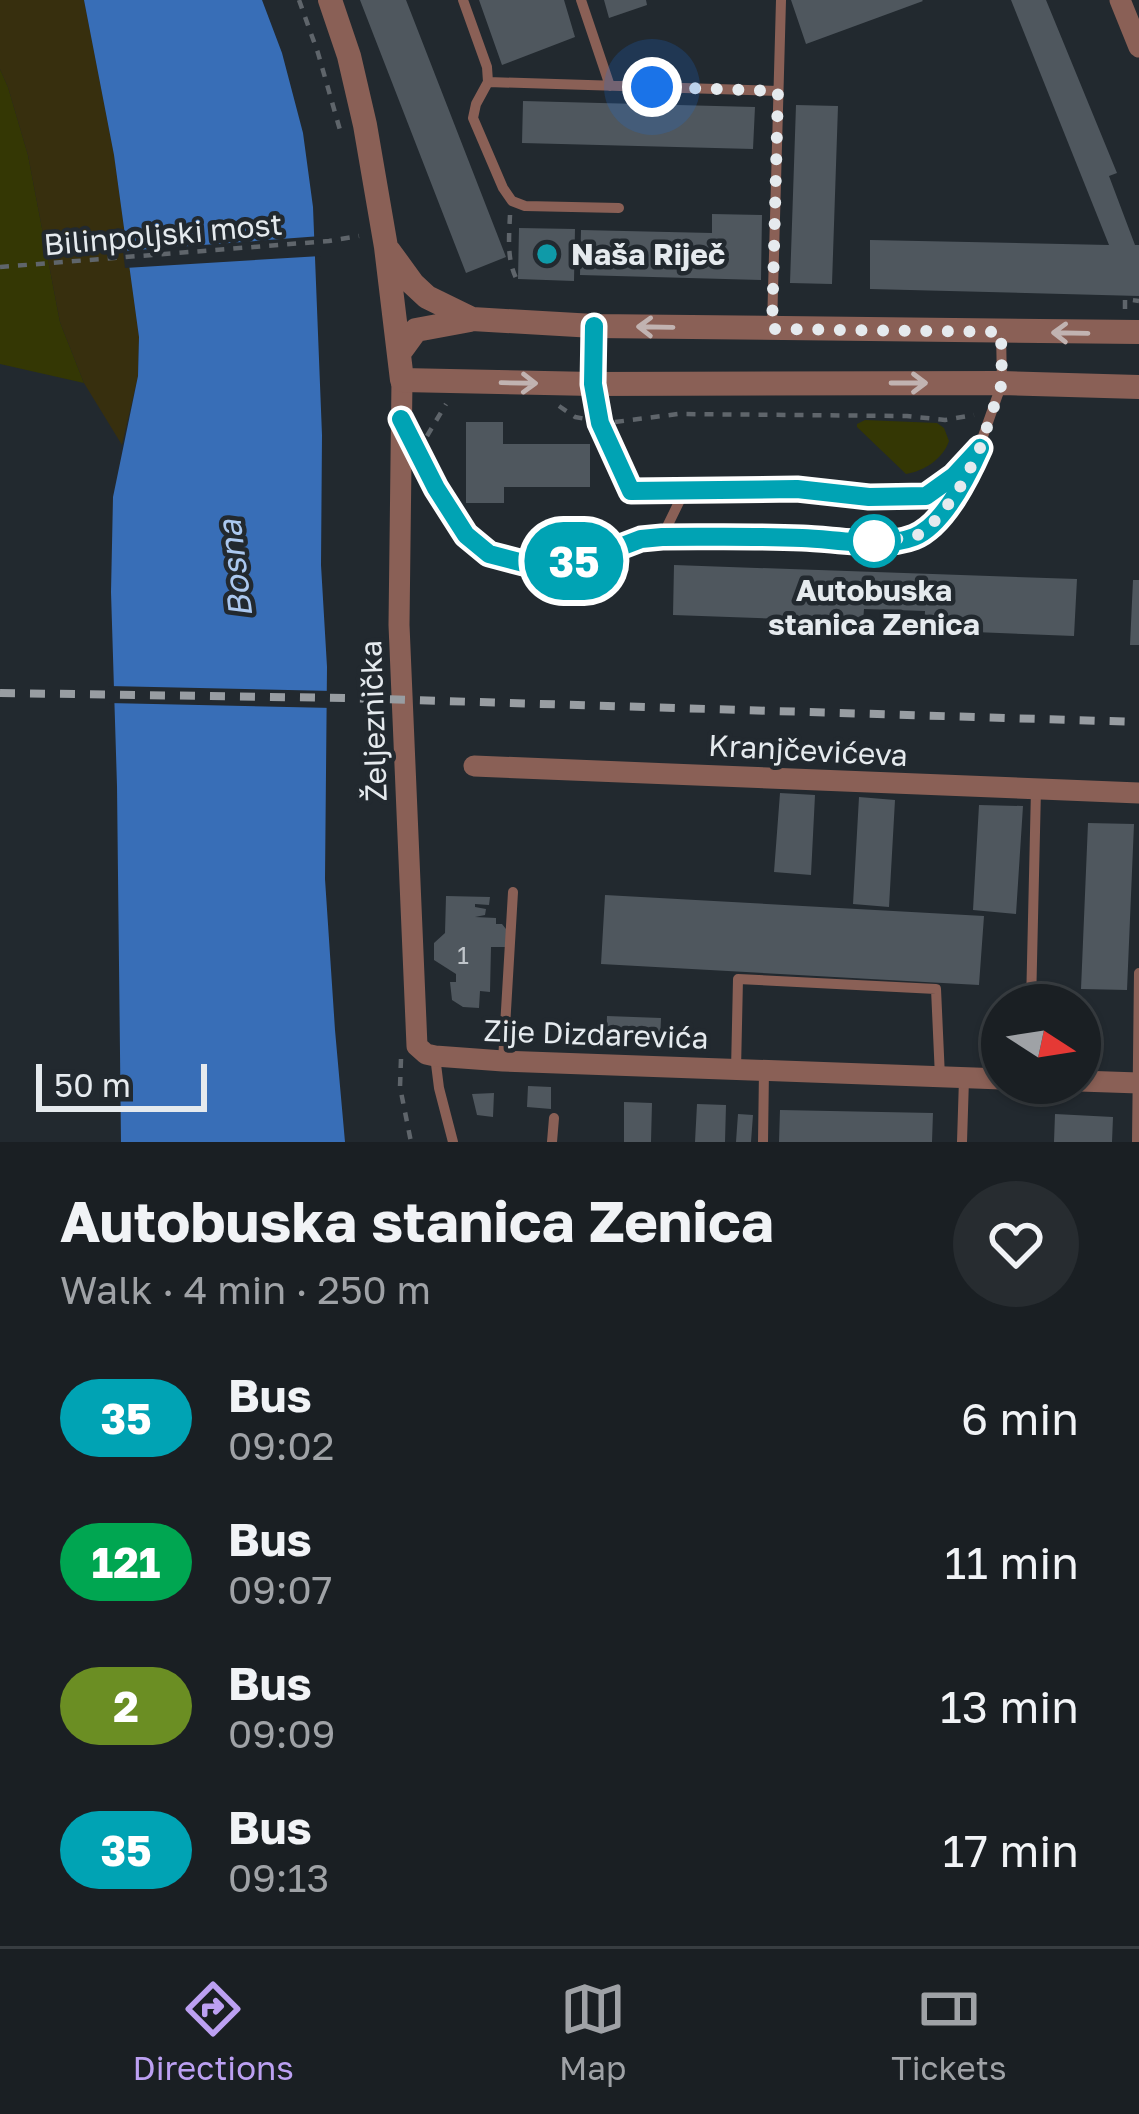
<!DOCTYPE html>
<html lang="en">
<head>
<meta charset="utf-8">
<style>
  body { margin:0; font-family:"Golos Text",sans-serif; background:#272c30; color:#f1f3f6; height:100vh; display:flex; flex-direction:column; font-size:45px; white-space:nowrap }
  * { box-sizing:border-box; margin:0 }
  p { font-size:39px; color:#9fa2a6 }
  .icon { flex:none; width:66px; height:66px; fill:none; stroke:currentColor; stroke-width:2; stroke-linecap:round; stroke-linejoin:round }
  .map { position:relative; height:1142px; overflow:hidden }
  .panel { display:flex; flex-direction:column; background:#1a1f23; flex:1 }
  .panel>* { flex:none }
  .badge { padding:0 24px; border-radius:39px; font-size:42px; line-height:78px }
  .needle { width:78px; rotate:102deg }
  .fabs { position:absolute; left:981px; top:984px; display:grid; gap:24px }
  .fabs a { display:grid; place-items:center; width:120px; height:120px; border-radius:50%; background:#1a1f23; box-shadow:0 3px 9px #0004,0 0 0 3px #383d41; font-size:60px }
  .scale { position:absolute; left:36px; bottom:30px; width:171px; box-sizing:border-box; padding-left:12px; border:6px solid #e5eaee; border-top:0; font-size:33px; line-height:42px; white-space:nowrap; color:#e5eaee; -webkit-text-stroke:9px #22292f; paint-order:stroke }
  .you { position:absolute; width:60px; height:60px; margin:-30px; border:9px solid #fff; border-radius:50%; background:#1a73e8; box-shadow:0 0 0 18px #1a73e833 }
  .map>.badge { position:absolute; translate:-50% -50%; box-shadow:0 0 0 6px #fff }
  .round { display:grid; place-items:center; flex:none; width:126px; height:126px; border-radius:63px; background:#272c30 }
  .headline { display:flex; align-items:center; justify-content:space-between; height:204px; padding:0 60px }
  h1 { font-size:57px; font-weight:700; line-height:90px }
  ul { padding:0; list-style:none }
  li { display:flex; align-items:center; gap:36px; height:144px; padding:0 60px }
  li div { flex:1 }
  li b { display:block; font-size:45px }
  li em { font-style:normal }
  li .badge { min-width:132px; font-weight:700; text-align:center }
  .tabs { display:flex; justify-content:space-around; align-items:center; height:168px; border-top:3px solid #383d41; background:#1a1f23; font-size:33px; color:#9fa2a6 }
  .tabs a { display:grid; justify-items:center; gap:6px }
  .tabs .on { color:#bca0f2 }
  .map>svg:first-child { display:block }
  .green { fill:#343704 }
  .sand { fill:#372f0e }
  .water { fill:#386eb7 }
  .pier { fill:#22292f }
  .building { fill:#4f575e }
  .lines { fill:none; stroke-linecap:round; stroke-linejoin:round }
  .path { stroke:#5f656b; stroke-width:4.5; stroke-dasharray:9 9; stroke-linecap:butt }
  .service { stroke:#8a6056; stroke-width:10 }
  .minor { stroke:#8a6056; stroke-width:21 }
  .tertiary { stroke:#8a6056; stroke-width:24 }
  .rail { stroke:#989da2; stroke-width:8; stroke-dasharray:15 15; stroke-linecap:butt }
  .oneway { stroke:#c1b3b1 }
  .line-casing { stroke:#fff; stroke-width:27 }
  .line { stroke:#00a3b4; stroke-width:18 }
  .walk { stroke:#e5eaee; stroke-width:12; stroke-dasharray:0 21.6 }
  .culture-dot { fill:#0f9aa8; stroke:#22292f; stroke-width:4.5 }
  .stop-dot { fill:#fff; stroke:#00a3b4; stroke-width:6 }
  .labels { text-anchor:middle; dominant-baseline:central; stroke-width:9; stroke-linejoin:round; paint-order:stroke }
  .number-label { font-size:24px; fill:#c0c5ca }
  .street-label { font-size:30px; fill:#e5eaee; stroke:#22292f }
  .poi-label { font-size:30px; font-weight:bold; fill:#e5eaee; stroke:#22292f; text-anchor:start }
  .stop-label { font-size:30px; font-weight:bold; fill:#e5eaee; stroke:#22292f }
  .water-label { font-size:33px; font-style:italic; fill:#abc8ef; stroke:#22292f }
</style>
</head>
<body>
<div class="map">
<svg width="1139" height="1142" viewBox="0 0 1139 1142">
  <rect width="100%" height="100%" fill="#22292f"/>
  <path class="green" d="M0 69 8 87 28 155 60 322 84 383 0 364Z
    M865 420 937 423 944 428 949 441C943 459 924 471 906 474L857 427V424Z"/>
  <path class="sand" d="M0 0H84L114 155 139 337 138 376 122 445 84 383 60 322 28 155 8 87 0 69Z"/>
  <path class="water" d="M84 0H262L282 53 303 133 313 207 322 435 321 565 327 667 325 879 335 1030 345 1142H121L117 786 111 592 113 497 138 376 139 337 114 155Z"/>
  <path class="pier" d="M321 236V256L125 268 123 251Z
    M108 686 333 691V708L108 703Z"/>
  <path class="building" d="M360 0H406L506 257 466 273Z
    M479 0H564L575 37 502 65Z
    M604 0H646L647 5 609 18Z
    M791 0H922L923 1 806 44Z
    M1011 0H1046L1117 173 1109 176 1135 245H1139V296L870 289V240L1109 245Z
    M523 101 755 107 753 149 522 143Z
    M796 105 838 106 832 284 790 283Z
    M712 214 762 215 761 280 580 275 581 230 712 233Z
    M519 228 575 229 574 281 518 279Z
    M466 422H503V444H590V487H504V503H466Z
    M674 565 1077 579 1074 636 924 630 925 611 864 609 863 622 673 615Z
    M1133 580H1139V645H1130Z
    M780 793 815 795 811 875 774 872Z
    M859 797 895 800 889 907 853 904Z
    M979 805 1023 806 1016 914 973 910Z
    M1088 823 1134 824 1127 990 1081 989Z
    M605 895 984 916 979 985 601 964Z
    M446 896 490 897 489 905 475 904V907L486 909 485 915 475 917 496 918V924H502L506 929 507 947H491L490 992 480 991 479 1008 463 1007 452 1000 450 982H456V974L434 960V943L445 933Z
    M607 1016 661 1018 660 1042 606 1040Z
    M528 1086 551 1087V1109L527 1107Z
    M494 1093 493 1117 477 1115 472 1094Z
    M624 1102 652 1103 651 1142H624Z
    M697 1104 726 1105 725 1142H695Z
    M780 1110 933 1113 932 1142H779Z
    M738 1114 753 1115 751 1142H736Z
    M1055 1114 1113 1117 1112 1142H1054Z"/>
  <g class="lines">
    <path class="path" d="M299 0 318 53 340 130
      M510 215C509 239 506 264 520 285
      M0 267 329 241 359 236
      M1125 309V299L1139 301
      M559 406 575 417 586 419
      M615 422 678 414 907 416 945 420 974 415
      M427 436 446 404
      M401 1059 400 1087 411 1142"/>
    <path class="service" d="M463 0 487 67 488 82 476 104 473 118 503 188 512 201 525 206 619 208
      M581 0 610 86
      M488 82 778 91
      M594 326 593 384 600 423 627 485 631 491 639 493 689 491
      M772 327 781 0
      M406 427C454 513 461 580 580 560 608 556 633 540 662 537L891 541 915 537 929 527 954 497 972 467 1002 383 1001 332
      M662 537 680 500 693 491 797 489 869 497 926 496 954 477 971 458
      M1031 1005 1036 789
      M435 1056 439 1088 453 1142
      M503 1061 513 892
      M736 1070 738 979 936 989 940 1077
      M552 1142 554 1118
      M763 1142 764 1070
      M962 1142 964 1079
      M1137 1142 1139 973"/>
    <path class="minor" d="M1120 0 1139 47
      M402 380 399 625 417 1046 426 1054 435 1056 503 1061 1002 1079
      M474 766 1139 793
      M1080 1081 1139 1083"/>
    <path class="tertiary" d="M330 0 349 56 365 125 386 247 402 380 593 384 1002 383 1139 387
      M389 251 413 284 427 297 472 319 594 326 1139 332
      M400 352 416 330 470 320"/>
    <path class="rail" d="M0 693 345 698 1139 722"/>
  </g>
  <defs><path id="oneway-shaft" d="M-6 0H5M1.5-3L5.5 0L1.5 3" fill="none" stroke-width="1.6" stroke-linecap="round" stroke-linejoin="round" transform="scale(3)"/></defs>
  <g class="oneway">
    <use href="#oneway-shaft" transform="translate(655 327) rotate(-179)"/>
    <use href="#oneway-shaft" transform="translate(1070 333) rotate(-179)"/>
    <use href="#oneway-shaft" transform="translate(519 383) rotate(1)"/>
    <use href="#oneway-shaft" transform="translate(909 383)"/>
  </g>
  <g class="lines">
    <g class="line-casing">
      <path id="line" d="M401 419 436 488 466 535 489 554 535 566 586 560 641 539 662 537C709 537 756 536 802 538 835 539 884 549 914 537 944 525 968 475 980 448L954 476 926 496 869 497 797 489 631 491 600 423 593 384 594 326"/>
    </g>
    <use href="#line" class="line"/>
    <path class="walk" d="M652 87 778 91 772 329 1001 332 1002 383 980 448 964 481 943 512 929 527 915 537 874 541"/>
  </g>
  <circle class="culture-dot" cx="547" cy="254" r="12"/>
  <circle class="stop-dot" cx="874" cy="541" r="24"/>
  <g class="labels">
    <g class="number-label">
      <text x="463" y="954">1</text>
    </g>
    <g class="street-label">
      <text transform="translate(163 234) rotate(-5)">Bilinpoljski most</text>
      <text transform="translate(373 721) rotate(-92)">Željeznička</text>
      <text transform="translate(808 750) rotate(3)">Kranjčevićeva</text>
      <text transform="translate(596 1034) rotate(2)">Zije Dizdarevića</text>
    </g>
    <g class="poi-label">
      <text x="571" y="254">Naša Riječ</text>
    </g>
    <g class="stop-label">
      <text x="874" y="590">Autobuska<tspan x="874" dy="34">stanica Zenica</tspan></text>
    </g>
    <g class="water-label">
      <text transform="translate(234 569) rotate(-97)">Bosna</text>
    </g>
  </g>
</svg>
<div class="fabs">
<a><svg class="needle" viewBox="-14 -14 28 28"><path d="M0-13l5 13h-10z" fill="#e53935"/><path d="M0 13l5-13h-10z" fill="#9fa2a6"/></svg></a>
</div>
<div class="scale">50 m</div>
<div class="you" style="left:652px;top:87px"></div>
<b class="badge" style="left:574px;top:561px;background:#00a3b4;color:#fff">35</b>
</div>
<section class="panel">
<div class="headline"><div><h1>Autobuska stanica Zenica</h1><p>Walk · 4 min · 250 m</p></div><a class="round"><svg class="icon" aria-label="heart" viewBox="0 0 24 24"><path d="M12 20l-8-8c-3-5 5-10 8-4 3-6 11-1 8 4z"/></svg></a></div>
<ul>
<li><span class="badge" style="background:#00a3b4;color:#fff">35</span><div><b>Bus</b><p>09:02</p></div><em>6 min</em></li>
<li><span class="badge" style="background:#00a651;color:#fff">121</span><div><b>Bus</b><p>09:07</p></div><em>11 min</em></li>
<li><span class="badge" style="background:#6b8e23;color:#fff">2</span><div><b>Bus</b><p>09:09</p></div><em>13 min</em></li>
<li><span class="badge" style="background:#00a3b4;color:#fff">35</span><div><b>Bus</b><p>09:13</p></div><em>17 min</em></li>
</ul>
</section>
<nav class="tabs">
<a class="on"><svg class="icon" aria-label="directions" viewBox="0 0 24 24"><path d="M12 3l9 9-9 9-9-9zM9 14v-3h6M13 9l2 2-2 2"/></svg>Directions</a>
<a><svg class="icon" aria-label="map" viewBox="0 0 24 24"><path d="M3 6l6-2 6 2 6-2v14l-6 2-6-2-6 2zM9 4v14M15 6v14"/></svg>Map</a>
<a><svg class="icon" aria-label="tickets" viewBox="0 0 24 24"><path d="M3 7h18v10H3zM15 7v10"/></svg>Tickets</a>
</nav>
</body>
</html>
